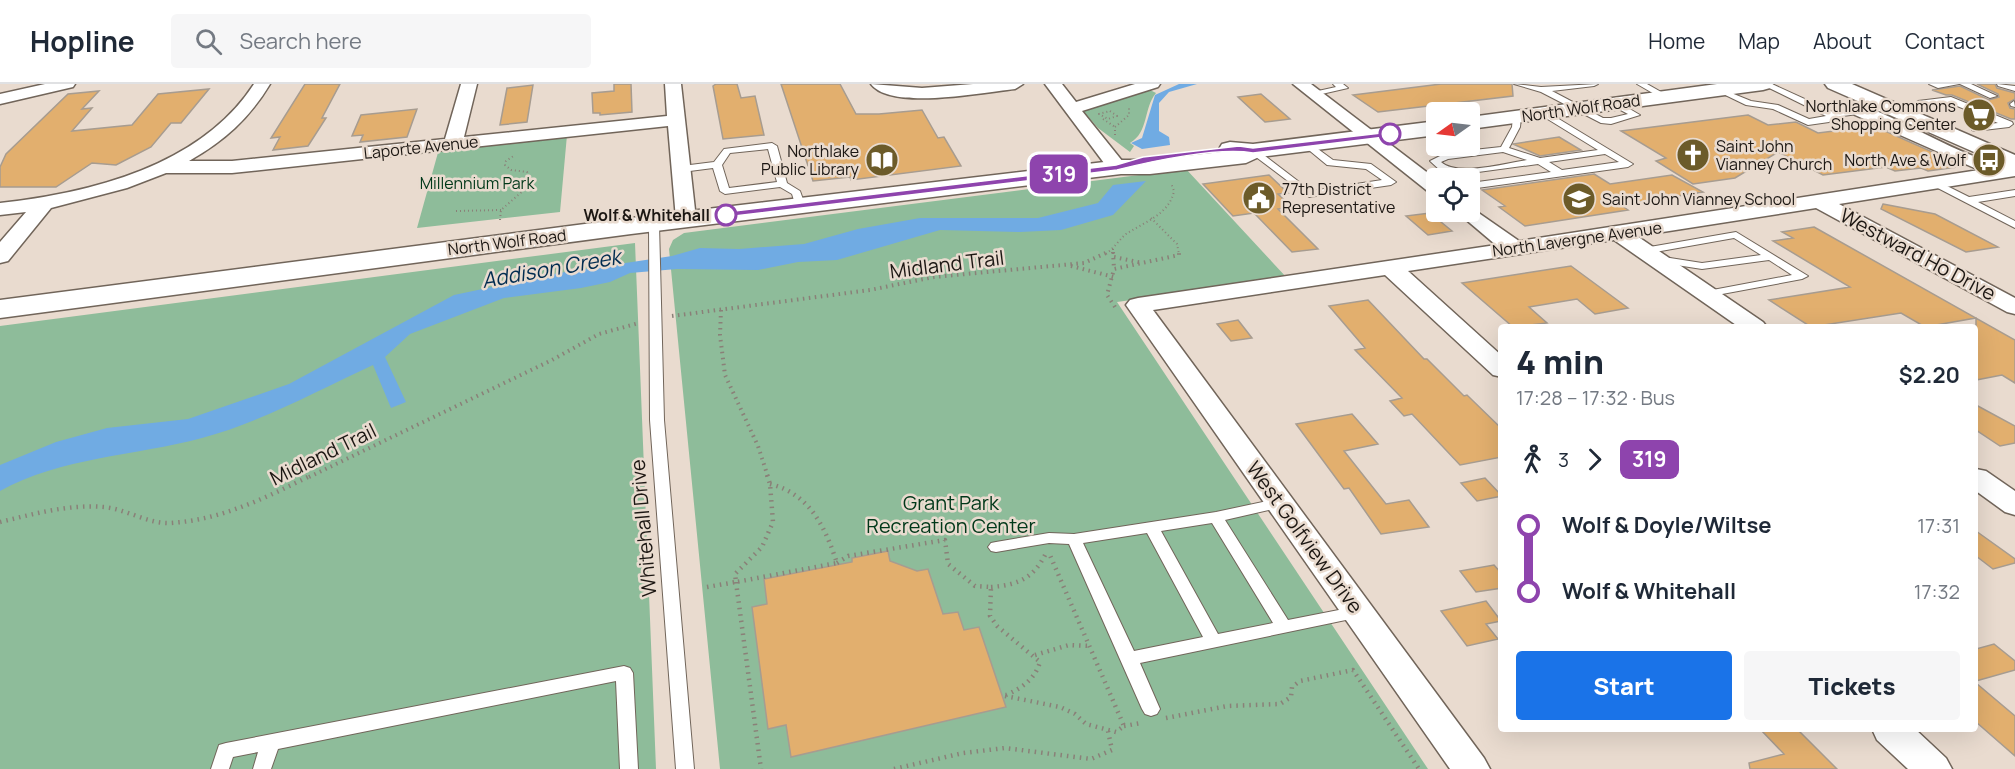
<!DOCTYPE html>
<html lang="en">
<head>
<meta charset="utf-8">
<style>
  body { margin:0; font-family:Manrope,sans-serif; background:#f6f6f7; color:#1f2937; height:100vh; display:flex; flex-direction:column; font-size:22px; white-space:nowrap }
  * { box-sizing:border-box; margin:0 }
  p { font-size:20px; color:#747a83 }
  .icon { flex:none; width:33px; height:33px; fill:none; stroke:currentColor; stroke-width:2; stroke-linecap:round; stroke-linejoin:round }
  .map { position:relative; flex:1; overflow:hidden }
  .side { position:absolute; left:1498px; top:240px; width:480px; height:408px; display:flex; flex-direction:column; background:#fff; border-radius:6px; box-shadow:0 6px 24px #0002 }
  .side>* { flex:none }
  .badge { padding:0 12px; border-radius:9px; font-size:21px; line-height:39px }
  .needle { width:39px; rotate:256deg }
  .controls { position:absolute; left:1426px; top:18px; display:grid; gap:12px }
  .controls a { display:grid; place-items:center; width:54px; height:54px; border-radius:6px; background:#fff; box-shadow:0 6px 24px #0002; font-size:30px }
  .map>.badge { position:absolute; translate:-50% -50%; box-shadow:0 0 0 3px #fff }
  .legs { display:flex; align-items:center; gap:9px; height:66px; padding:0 18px; font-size:20px }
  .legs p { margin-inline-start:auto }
  .head { display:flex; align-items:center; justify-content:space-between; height:102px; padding:0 18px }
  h1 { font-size:33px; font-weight:800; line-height:45px }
  .primary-button { display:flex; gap:12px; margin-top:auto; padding:12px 18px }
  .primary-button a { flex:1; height:69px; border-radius:6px; background:#1a73e8; color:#fff; font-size:24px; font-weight:800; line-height:69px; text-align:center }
  .primary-button a+a { background:#f6f6f7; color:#1f2937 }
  ul { padding:0 18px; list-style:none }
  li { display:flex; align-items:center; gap:21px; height:66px; font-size:22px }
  li i { display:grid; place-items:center; width:9px; height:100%; margin:0 8px; background:currentColor }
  li i::after { content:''; width:15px; height:15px; margin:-8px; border:4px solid; border-radius:50%; background:#fff }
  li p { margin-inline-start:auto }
  li:first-child i { background:linear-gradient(#0000 50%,currentColor 0) }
  li:last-child i { background:linear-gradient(currentColor 50%,#0000 0) }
  header { display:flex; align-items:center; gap:36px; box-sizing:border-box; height:84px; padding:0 30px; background:#fff; border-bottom:2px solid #e0e1e3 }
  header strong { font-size:28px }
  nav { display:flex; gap:33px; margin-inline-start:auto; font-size:21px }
  .search { width:420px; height:54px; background:#f6f6f7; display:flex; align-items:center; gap:15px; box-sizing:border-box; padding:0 21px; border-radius:6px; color:#747a83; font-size:22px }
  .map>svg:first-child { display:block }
  .green { fill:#8ebc9a }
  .water { fill:#70abe3 }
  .building { fill:#e2af6e; stroke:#a79c90; stroke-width:1.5 }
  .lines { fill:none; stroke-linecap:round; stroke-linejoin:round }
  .service-casing { stroke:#71655a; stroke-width:2 }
  .minor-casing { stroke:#71655a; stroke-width:3 }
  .secondary-casing { stroke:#71655a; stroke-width:3 }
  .primary-casing { stroke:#71655a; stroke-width:3 }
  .path-far2 { stroke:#8a8078; stroke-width:2; stroke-dasharray:1 3; stroke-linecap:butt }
  .path-far1 { stroke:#8a8078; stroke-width:4; stroke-dasharray:1.5 4.5; stroke-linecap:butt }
  .path { stroke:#8a8078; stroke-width:4.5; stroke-dasharray:1.5 5; stroke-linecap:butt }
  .service { fill:#fff; fill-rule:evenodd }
  .minor { fill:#fff; fill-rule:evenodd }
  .secondary { fill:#fff; fill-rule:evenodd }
  .primary { fill:#fff; fill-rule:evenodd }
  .line-1 { fill:#8e44ad; stroke:#fff; stroke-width:1.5 }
  .stop-1-dot { fill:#fff; stroke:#8e44ad; stroke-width:3 }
  .labels { text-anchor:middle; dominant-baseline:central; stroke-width:5; stroke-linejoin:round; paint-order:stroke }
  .far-poi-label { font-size:16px; fill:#1c1713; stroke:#e9dbcf; text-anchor:end }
  .far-street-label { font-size:16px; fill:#1c1713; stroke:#e9dbcf }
  .far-park-label { font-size:16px; fill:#003819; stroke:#e9dbcf }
  .far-stop-label { font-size:16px; font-weight:bold; fill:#1c1713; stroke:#e9dbcf; text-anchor:end }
  .street-label { font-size:20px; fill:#1c1713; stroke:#e9dbcf }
  .park-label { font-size:20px; fill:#003819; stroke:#e9dbcf }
  .water-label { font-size:21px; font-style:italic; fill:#002c50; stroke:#e9dbcf }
</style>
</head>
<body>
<header>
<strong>Hopline</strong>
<div class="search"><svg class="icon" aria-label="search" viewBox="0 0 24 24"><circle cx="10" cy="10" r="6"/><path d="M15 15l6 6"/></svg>Search here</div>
<nav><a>Home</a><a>Map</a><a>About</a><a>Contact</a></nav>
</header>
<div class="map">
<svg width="2015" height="685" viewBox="0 0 2015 685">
  <rect width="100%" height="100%" fill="#e9dbcf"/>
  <path class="green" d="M1148 5 1156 9C1143 25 1149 48 1130 59L1134 62 1130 68 1098 44 1084 28 1083 26Z
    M567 51 560 128 417 144 439 65Z
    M1186 85 1287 194 1117 218 1428 685H720L669 165 673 156 684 149Z
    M635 159 656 685H0V242Z"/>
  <path class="water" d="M1179 0H1197L1169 8 1159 19V47L1169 53 1170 61 1142 65 1131 59 1142 54 1155 11Z
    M1146 97 1113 131 1061 146 1020 148 940 146 837 176 798 178 758 186 677 185 630 189 610 198 581 204 504 214 410 250 385 273 406 318 391 324 373 281C317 307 261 338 202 354 135 372 61 373 0 407V381L56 358 107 344 188 335 289 300 454 211 559 189 672 172 700 164 739 165 804 160 858 145 920 134H1038L1098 119 1113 101Z"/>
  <path class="building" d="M305 0H340L322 34H326L308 62 273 66 280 53 271 54Z
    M614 0H631L632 28 600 31V29H593L592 9 614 7Z
    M716 0H737L741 14 755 12 764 51 723 55 713 2Z
    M781 0H840L856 30H879L922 26 938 54 944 53 961 82 851 96 850 93 813 97Z
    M1441 0H1512L1513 12 1378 28 1353 11Z
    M1977 0H1995L1997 4 2015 9V15L2008 19 2010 24 2015 25V35H2011L1952 11H1946L1932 6 1960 2 1989 16 1999 13 1998 10Z
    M533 1 527 38 500 41 507 4Z
    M209 5 181 39H171L151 63 116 81 92 79 56 103H0V83L6 70 68 10 99 7 82 25 92 24 72 47 132 41 158 10Z
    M1261 10 1290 35 1265 38 1238 13Z
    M417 25 407 53 360 58 363 51 352 52 361 31Z
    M1748 31 1768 41 1796 38 1818 49 1874 42 1964 82 1928 87 1921 84 1895 87 1886 83 1823 91 1778 68 1735 94 1693 100 1656 77 1666 74 1621 47Z
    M1559 53 1581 66 1540 72 1513 60Z
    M1594 90 1610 100 1672 91 1703 108 1621 121 1628 126 1525 142 1499 123 1505 122 1482 106Z
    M1269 91 1288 109 1278 110 1292 123 1278 125 1318 165 1292 168 1254 129 1233 132 1203 100Z
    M1883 120 1935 130 1998 163 1966 168 1881 125Z
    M1430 129 1452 147 1428 151 1406 132Z
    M1814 143 2015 256V299L2002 291 1976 296V234L1925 243 1901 229 1811 243 1769 216 1850 203 1773 157 1793 154 1782 148Z
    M1571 182 1628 224 1595 230 1577 215 1529 223 1547 239 1513 243 1462 199Z
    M1368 216 1424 275H1427L1464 312 1467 311 1502 345V373L1460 381 1412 330 1404 332 1390 317 1402 314 1355 266 1365 264 1329 222Z
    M1238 236 1252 254 1231 257 1217 240Z
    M1976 321 2015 342V359L2000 362 1976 346Z
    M1352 330 1378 360 1344 367 1386 420 1409 416 1429 443 1381 450 1349 404 1344 405 1296 340Z
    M1485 394 1502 412 1477 417 1461 399Z
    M1976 447 2015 475V479L1993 485 1976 472Z
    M888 467 890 477 917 487 928 485 943 530 958 528 964 546 979 543 1006 623 791 673 786 641 768 645 752 523 767 520 764 495 852 478V474Z
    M1494 481 1502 490V504L1476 508 1460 487Z
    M1486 517 1501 537 1486 540 1498 555 1467 562 1441 527Z
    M1994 560 2015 577V586L1976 597V565Z
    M1976 599 2015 632V672L1976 638Z
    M1760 645H1797L1837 685H1750L1749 679 1784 670Z"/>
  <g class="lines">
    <g class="service-casing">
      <path id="service" d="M1333 0H1343L1348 4 1313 12 1309 9 1336 3Z
        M1514 0 1541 3 1598 0 1594 2 1552 7 1603 34H1611L1628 30 1613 22 1612 20 1616 17 1640 31 1611 40 1601 39 1541 8Z
        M1637 0H1647L1670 13 1663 15Z
        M1761 0H1772L1833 28 1889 20 1893 23 1889 26 1835 33 1829 38 1808 41 1773 25 1746 21 1715 6 1719 4 1751 17 1778 21 1809 35 1826 32Z
        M1929 0H1959L1938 4Z
        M1960 0H1971L1997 12 1990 14Z
        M1997 0 2015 2V7L1998 2Z
        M1951 13 2012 38 2013 40 2009 43 1975 47 1972 46V42L1998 39 1950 19 1918 23 1914 20 1918 17Z
        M2014 17 2015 23 2011 22 2010 20Z
        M1544 26 1633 80 1628 83 1470 105V99L1551 88 1538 80 1456 91 1442 88 1430 77 1446 69 1501 63 1512 43 1513 33 1517 30 1521 33 1520 43 1509 64 1540 74 1598 66 1541 31 1540 29ZM1503 68 1527 76C1505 79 1458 93 1441 78L1448 75ZM1605 70 1619 78 1562 86 1549 78Z
        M1307 57 1333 76 1371 80 1396 98 1391 101 1309 113 1248 67 1256 65 1311 107 1382 96 1366 85 1327 81 1304 62V58Z
        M772 59 777 62 787 99 800 107 805 121 804 123H796L792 110 780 103 725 110 720 107 713 84 682 88 677 85 682 82 714 78 724 65ZM768 65 777 98 729 104 722 81 730 69Z
        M1935 96 1969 113 2015 106V112L1978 118 2015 137V144L1932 101V97Z
        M654 137 659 140 664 336 694 685H676L650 336 649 140Z
        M1736 148 1808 192 1802 195 1706 213 1702 212V208L1792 191 1769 176 1702 185 1670 180 1660 181 1655 178 1656 176 1670 174 1702 179 1761 171 1734 154 1644 170 1639 167 1644 164Z
        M1281 414 1286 416 1288 419 1286 422 1225 436 1288 536 1359 522 1365 524 1367 528 1365 532 1140 579 1160 625 1157 630 1151 632 1145 630 1142 625 1069 460 1049 459 996 468 991 467 988 463 991 459 996 458 1049 449 1074 450 1216 428ZM1212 439 1273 539 1218 550 1161 447ZM1147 449 1203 553 1134 567 1083 459Z
        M624 582 630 584 633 589 638 685H620L616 597 278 665 271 685H253L258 668 233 673 229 685H211L219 661 226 659Z"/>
    </g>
    <g class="minor-casing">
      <path id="minor" d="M45 0H75L73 3 0 20V10Z
        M254 0H270C249 35 224 57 189 77H232L445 55 461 0H477L464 53 667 32 665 0H681L696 135 693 139 686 141 679 139 676 135 668 42 232 89H166L127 104 51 124 8 177 0 179V158L26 128 0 131V119C91 109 201 82 254 0Z
        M871 0 922 4 973 0H1023L1015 5C984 8 891 27 871 0Z
        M1045 0H1062L1076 18 1135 0H1160L1158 3 1082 27 1127 83 1124 87H1110Z
        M1293 0H1311L1437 96V111L1430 109Z
        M1861 22C1901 32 1979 86 2015 80V92L1839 120 2015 214V230L2007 228 1816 124 1637 152 1763 238 1767 243H1739L1614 156 1408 187 1502 272V293L1493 291 1385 191 1153 226 1484 674 1490 685H1450L1126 221 1130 216 1138 214 1496 161 1457 128H1470V123L1519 157 1979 86 1855 31 1852 27 1855 23Z
        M1976 385 1986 387 2015 407V431L2005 428 1976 407Z
        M1872 645H1915L1946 674 1952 685H1908L1877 656Z"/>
    </g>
    <g class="secondary-casing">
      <path id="secondary" d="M1717 0H1773L1770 4 1763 6 1470 45V33Z
        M1437 37V51L1259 73 1246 79 1150 90H1121L631 150 0 234V216L631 134 1121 76H1150L1221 68 1219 65 1222 60 1230 58 1253 60Z"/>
    </g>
    <g class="primary-casing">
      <path id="primary" d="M1825 0H1852L2015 71V86L1828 4Z"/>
    </g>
    <path class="path-far2" d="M1110 27 1117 32 1108 35 1099 30Z
      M1103 35 1115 43
      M1115 51V43L1129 31V23
      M456 127 501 126
      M1151 134 1177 160 1179 170
      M500 136 501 126 525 105 530 93 527 88 511 86 505 81 506 77 515 71
      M1113 165V170
      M1106 170C1114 164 1119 156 1126 150 1144 138 1169 131 1174 107L1171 99"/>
    <path class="path-far1" d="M1113 168 1114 185
      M1114 173 1143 179
      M1071 182 1114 193
      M1115 223 1107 211 1114 185 1179 171V168
      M721 226 720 251 725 291 758 362 768 393
      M672 232 870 206 934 193 1084 179 1108 168
      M309 393 552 276 599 250 639 239"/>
    <path class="path" d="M767 391 770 400
      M770 400C810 410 825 443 837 479L736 498 735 490 762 463 773 438Z
      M0 438C34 430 68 420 104 423 126 425 148 440 170 439 222 436 267 413 312 391
      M837 479 848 472 945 456 948 480 975 502 991 503 990 532 997 542 1040 578C1035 595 1022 604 1006 611
      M736 498 761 685
      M707 503 736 498
      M991 503C1018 501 1034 494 1046 469
      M1035 571 1069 561 1090 562
      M1005 612 1060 623 1075 630 1086 640 1116 648 1124 642 1049 469
      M1166 634 1227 622 1280 620 1291 613 1292 603 1300 597 1353 586 1419 685
      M1124 642 1141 639
      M894 685 963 669 1005 664 1091 675 1112 666 1108 647"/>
    <use href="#service" class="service"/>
    <use href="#minor" class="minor"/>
    <use href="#secondary" class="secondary"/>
    <use href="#primary" class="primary"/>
  </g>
  <path class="line-1" d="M1390 48H1393V52L1253 69C1218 63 1152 77 1117 86L726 133 722 131 726 128 1116 81 1143 73 1239 62 1253 64Z"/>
  <defs>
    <g id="supermarket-disc" transform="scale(1.725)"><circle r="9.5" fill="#6c5b29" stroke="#e9dbcf"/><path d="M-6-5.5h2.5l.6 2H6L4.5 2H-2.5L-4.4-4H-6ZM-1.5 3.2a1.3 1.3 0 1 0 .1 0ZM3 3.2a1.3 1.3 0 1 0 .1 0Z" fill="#fff"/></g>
    <g id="church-disc" transform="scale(1.725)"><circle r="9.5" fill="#6c5b29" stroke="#e9dbcf"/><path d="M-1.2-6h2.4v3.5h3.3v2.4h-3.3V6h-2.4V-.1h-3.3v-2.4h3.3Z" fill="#fff"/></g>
    <g id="library-disc" transform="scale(1.725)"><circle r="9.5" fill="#6c5b29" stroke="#e9dbcf"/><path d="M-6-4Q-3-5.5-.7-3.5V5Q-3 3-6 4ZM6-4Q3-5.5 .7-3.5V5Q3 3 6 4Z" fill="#fff"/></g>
    <g id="bus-disc" transform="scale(1.725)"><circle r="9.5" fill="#6c5b29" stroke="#e9dbcf"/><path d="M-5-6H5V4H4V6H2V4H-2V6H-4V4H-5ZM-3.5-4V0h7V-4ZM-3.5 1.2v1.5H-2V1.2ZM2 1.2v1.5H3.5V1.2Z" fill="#fff"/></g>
    <g id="civic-disc" transform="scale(1.725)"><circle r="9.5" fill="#6c5b29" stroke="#e9dbcf"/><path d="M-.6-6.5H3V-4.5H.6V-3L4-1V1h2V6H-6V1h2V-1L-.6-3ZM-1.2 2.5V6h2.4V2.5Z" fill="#fff"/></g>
    <g id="school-disc" transform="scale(1.725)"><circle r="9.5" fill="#6c5b29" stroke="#e9dbcf"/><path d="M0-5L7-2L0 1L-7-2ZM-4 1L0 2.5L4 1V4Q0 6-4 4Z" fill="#fff"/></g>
  </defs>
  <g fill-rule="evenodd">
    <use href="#supermarket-disc" x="1979" y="31"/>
    <use href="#church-disc" x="1693" y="71"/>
    <use href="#library-disc" x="882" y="76"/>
    <use href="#bus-disc" x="1989" y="76"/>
    <use href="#civic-disc" x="1259" y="114"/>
    <use href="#school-disc" x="1579" y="115"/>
  </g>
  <g class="stop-1-dot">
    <circle cx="1390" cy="50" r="10"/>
    <circle cx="726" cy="131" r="10"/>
  </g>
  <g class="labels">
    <g class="far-poi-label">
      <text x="1956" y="22">Northlake Commons<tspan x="1956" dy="18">Shopping Center</tspan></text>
      <text x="1716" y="62" text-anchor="start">Saint John<tspan x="1716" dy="18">Vianney Church</tspan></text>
      <text x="859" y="67">Northlake<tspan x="859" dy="18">Public Library</tspan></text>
      <text x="1966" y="76">North Ave &amp; Wolf</text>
      <text x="1282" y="105" text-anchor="start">77th District<tspan x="1282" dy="18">Representative</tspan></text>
      <text x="1602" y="115" text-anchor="start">Saint John Vianney School</text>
    </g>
    <g class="far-street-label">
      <text transform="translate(1581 24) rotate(-8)">North Wolf Road</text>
      <text transform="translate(421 63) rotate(-6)">Laporte Avenue</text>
      <text transform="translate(1577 155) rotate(-8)">North Lavergne Avenue</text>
      <text transform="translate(507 158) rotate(-7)">North Wolf Road</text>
    </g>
    <g class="far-park-label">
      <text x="477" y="99">Millennium Park</text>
    </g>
    <g class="far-stop-label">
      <text x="710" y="131">Wolf &amp; Whitehall</text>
    </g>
    <g class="street-label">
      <text transform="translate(1918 170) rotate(28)">Westward Ho Drive</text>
      <text transform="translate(947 180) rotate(-7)">Midland Trail</text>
      <text transform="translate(323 370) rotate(-26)">Midland Trail</text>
      <text transform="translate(643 444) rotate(-95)">Whitehall Drive</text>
      <text transform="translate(1305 453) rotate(54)">West Golfview Drive</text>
    </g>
    <g class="park-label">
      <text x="951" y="418">Grant Park<tspan x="951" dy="23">Recreation Center</tspan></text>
    </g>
    <g class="water-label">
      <text transform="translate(551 184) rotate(-10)">Addison Creek</text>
    </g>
  </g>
</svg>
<div class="controls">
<a><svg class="needle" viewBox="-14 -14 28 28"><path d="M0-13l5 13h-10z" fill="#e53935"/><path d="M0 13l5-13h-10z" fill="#747a83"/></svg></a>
<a><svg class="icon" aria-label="locate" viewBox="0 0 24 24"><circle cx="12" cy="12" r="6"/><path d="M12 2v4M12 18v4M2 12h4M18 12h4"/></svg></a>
</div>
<b class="badge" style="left:1059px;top:90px;background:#8e44ad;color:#fff">319</b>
<section class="side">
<div class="head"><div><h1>4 min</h1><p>17:28 – 17:32 · Bus</p></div><b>$2.20</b></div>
<div class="legs"><svg class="icon" aria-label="walk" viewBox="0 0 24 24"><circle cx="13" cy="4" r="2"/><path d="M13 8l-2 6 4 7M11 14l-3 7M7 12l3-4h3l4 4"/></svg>3<svg class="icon" aria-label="forward" viewBox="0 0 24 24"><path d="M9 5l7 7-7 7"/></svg><b class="badge" style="background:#8e44ad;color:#fff">319</b></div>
<ul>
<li><i style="color:#8e44ad"></i><b>Wolf &amp; Doyle/Wiltse</b><p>17:31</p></li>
<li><i style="color:#8e44ad"></i><b>Wolf &amp; Whitehall</b><p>17:32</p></li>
</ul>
<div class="primary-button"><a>Start</a><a>Tickets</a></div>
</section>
</div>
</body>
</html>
